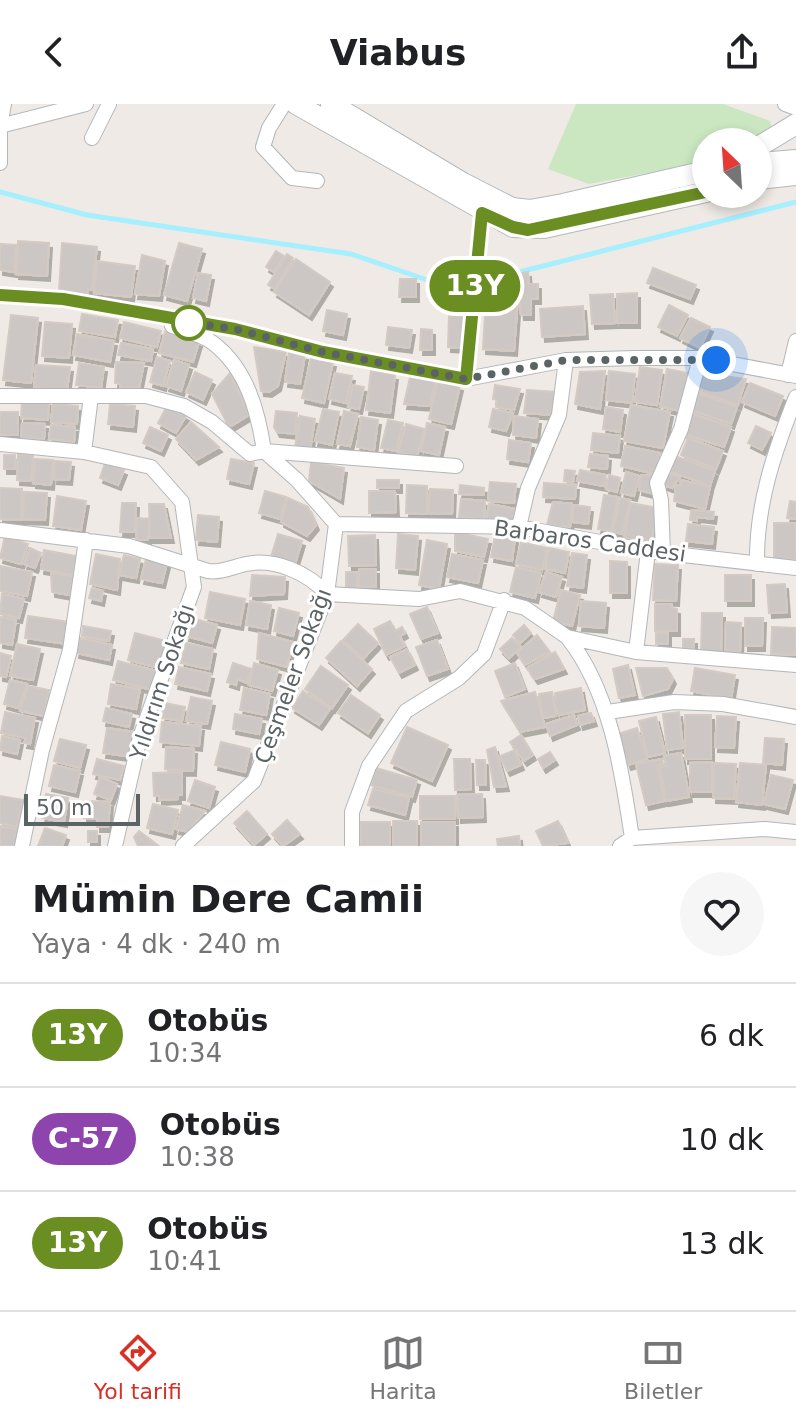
<!DOCTYPE html>
<html lang="tr">
<head>
<meta charset="utf-8">
<style>
  body { margin:0; font-family:"DejaVu Sans",sans-serif; background:#f6f6f6; color:#202124; height:100vh; display:flex; flex-direction:column; font-size:30px; white-space:nowrap }
  * { box-sizing:border-box; margin:0 }
  p { font-size:26px; color:#757577 }
  .icon { flex:none; width:44px; height:44px; fill:none; stroke:currentColor; stroke-width:2; stroke-linecap:round; stroke-linejoin:round }
  .map { position:relative; height:742px; overflow:hidden }
  .drawer { display:flex; flex-direction:column; background:#fff; flex:1 }
  .drawer>* { flex:none }
  .badge { padding:0 16px; border-radius:26px; font-size:28px; line-height:52px }
  .needle { width:52px; rotate:335deg }
  .fabs { position:absolute; left:692px; top:24px; display:grid; gap:16px }
  .fabs a { display:grid; place-items:center; width:80px; height:80px; border-radius:50%; background:#fff; box-shadow:0 4px 12px #0003; font-size:40px }
  .scale { position:absolute; left:24px; bottom:20px; width:116px; box-sizing:border-box; padding-left:8px; border:4px solid #5c6365; border-top:0; font-size:22px; line-height:28px; white-space:nowrap; color:#5c6365; -webkit-text-stroke:6px #fff; paint-order:stroke }
  .you { position:absolute; width:40px; height:40px; margin:-20px; border:6px solid #fff; border-radius:50%; background:#1a73e8; box-shadow:0 0 0 12px #1a73e833 }
  .map>.badge { position:absolute; translate:-50% -50%; box-shadow:0 0 0 4px #fff }
  .round { display:grid; place-items:center; flex:none; width:84px; height:84px; border-radius:42px; background:#f6f6f6 }
  .summary { display:flex; align-items:center; justify-content:space-between; height:136px; padding:0 32px }
  h1 { font-size:38px; font-weight:800; line-height:60px }
  ul { padding:0; list-style:none }
  li { display:flex; align-items:center; gap:24px; height:104px; padding:0 32px; border-top:2px solid #e0e0e0 }
  li div { flex:1 }
  li b { display:block; font-size:30px }
  li em { font-style:normal }
  li .badge { min-width:88px; font-weight:700; text-align:center }
  header { display:flex; justify-content:space-between; align-items:center; height:104px; padding:0 32px; background:#fff; font-size:36px; font-weight:800 }
  .tabs { display:flex; justify-content:space-around; align-items:center; height:112px; border-top:2px solid #e0e0e0; background:#fff; font-size:22px; color:#757577 }
  .tabs a { display:grid; justify-items:center; gap:4px }
  .tabs .current { color:#d93025 }
  .map>svg:first-child { display:block }
  .green { fill:#cae7c1 }
  .lines { fill:none; stroke-linecap:round; stroke-linejoin:round }
  .stream { stroke:#a5efff; stroke-width:5 }
  .building { fill:#ccc7c4; stroke:#d4cac3; stroke-width:2; filter:url(#shadow) }
  .street-casing { stroke:#b2b7ba; stroke-width:16 }
  .secondary-casing { stroke:#b3b9bc; stroke-width:22 }
  .street { stroke:#fff; stroke-width:14 }
  .secondary { stroke:#fff; stroke-width:20 }
  .line-casing { stroke:#fff; stroke-width:18 }
  .line { stroke:#6b8e23; stroke-width:12 }
  .walk { stroke:#5c6365; stroke-width:8; stroke-dasharray:0 14.4 }
  .stop-dot { fill:#fff; stroke:#6b8e23; stroke-width:4 }
  .labels { text-anchor:middle; dominant-baseline:central; stroke-width:6; stroke-linejoin:round; paint-order:stroke }
  .street-label { font-size:22px; fill:#5c6365; stroke:#fff }
</style>
</head>
<body>
<header><svg class="icon" aria-label="back" viewBox="0 0 24 24"><path d="M15 5l-7 7 7 7"/></svg>Viabus<svg class="icon" aria-label="share" viewBox="0 0 24 24"><path d="M12 15V3M7 8l5-5 5 5M5 13v7h14v-7"/></svg></header>
<div class="map">
<svg width="796" height="742" viewBox="0 0 796 742">
  <defs>
    <filter id="shadow"><feDropShadow dx="3" dy="5" stdDeviation="0" flood-color="#0004"/></filter>
  </defs>
  <rect width="100%" height="100%" fill="#efeae5"/>
  <path class="green" d="M576 0H723L770 17 772 26 754 38H706V58L589 80 548 65Z"/>
  <g class="lines">
    <path class="stream" d="M0 88 87 111 351 150 433 178H480L796 98"/>
  </g>
  <path class="building" d="M18 137 49 139 47 172 16 170Z
    M62 139 97 143 92 186 88 185 87 191 59 187Z
    M179 139 202 145 187 197 164 191Z
    M0 140 16 141 14 168 0 166Z
    M276 147 284 152 274 168 266 163Z
    M287 150 293 154 275 185 268 181Z
    M142 151 165 157 159 192 135 190Z
    M296 155 330 178 309 211 274 188Z
    M97 157 135 162 131 193 94 189Z
    M653 164 696 181 690 195 647 179Z
    M528 168 529 180H538V195H531V211H521L516 170Z
    M198 169 211 171 206 197 193 194Z
    M400 175H416V193H399Z
    M637 189V219H617V190Z
    M613 190 615 219 592 220 590 191Z
    M486 191 518 193 514 247 483 245Z
    M669 201 688 211 677 232 658 223Z
    M583 202 585 230 542 233 540 205Z
    M327 206 347 210 343 231 323 227Z
    M82 210 118 216 115 233 79 227Z
    M11 211 38 214 31 279 3 276Z
    M449 211 465 212 464 244 448 243Z
    M691 214 710 223 700 244 680 234Z
    M45 218 72 220 69 254 42 252Z
    M124 218 161 227 157 243 120 234Z
    M388 223 412 226 409 244 386 241Z
    M421 225 432 226V246H420Z
    M165 228 199 238 193 258 159 249Z
    M77 230 114 237 110 258 73 251Z
    M121 239 153 245 151 257 118 251Z
    M254 243 286 248 278 282 269 288 261 287Z
    M289 248 305 251 300 280 285 278Z
    M157 253 170 257 163 282 150 278Z
    M311 254 333 258 324 299 302 294Z
    M174 256 189 261 181 287 166 282Z
    M116 258 144 259 139 284H120V280L115 279Z
    M79 259 104 263 101 284 76 281Z
    M36 261 70 263 67 287 34 284Z
    M640 263 662 266 657 301 635 298Z
    M667 265 688 269 681 307 660 303Z
    M371 267 395 271 390 309 366 306Z
    M605 267 600 305 575 300 580 268Z
    M609 267 635 270 632 299 606 296Z
    M195 268 212 276 203 296 186 288Z
    M230 269 249 311 229 323 212 290Z
    M335 269 352 272 346 299 329 295Z
    M411 269 436 274 430 302 404 300Z
    M703 269 746 275 738 301 697 287Z
    M438 277 460 282 451 320 429 315Z
    M750 279 783 292 775 312 742 298Z
    M353 281 364 283 359 305 348 303Z
    M495 281 520 285 514 306 496 303 497 296 493 295Z
    M527 286 556 288 554 311 524 309Z
    M698 289 737 303 731 320 691 306Z
    M22 295 49 297 48 316 21 314Z
    M53 300 78 302 77 320 51 318Z
    M110 300 135 302 133 323 108 320Z
    M631 301 670 308 663 344 624 337Z
    M167 302 186 312 176 329 158 319Z
    M606 303 623 306 620 328 603 325Z
    M323 305 339 308 332 341 315 337Z
    M493 305 513 309 506 327 489 323Z
    M276 307 297 309 295 330 277 328 274 323Z
    M344 307 358 310 350 342 337 340Z
    M0 308H18V331H0Z
    M691 309 731 323 724 343 684 330Z
    M300 312 315 315 310 346 295 344Z
    M514 312 538 315 536 334 513 331Z
    M361 313 378 316 374 346 357 343Z
    M388 316 403 319 396 347 381 344Z
    M191 318 219 343 196 356 176 335Z
    M22 319 45 320 44 335 21 334Z
    M427 319 445 323 439 351 421 347Z
    M406 320 424 325 417 353 398 348Z
    M51 321 75 323 74 338 49 335Z
    M756 322 771 329 762 346 748 339Z
    M150 323 168 331 161 347 143 339Z
    M593 329 620 332 618 349 591 346Z
    M688 334 723 347 716 365 681 351Z
    M509 336 531 339 528 358 507 355Z
    M625 342 660 349 655 370 621 362Z
    M18 350 33 351 31 377 17 376Z
    M590 350 608 352 607 365 588 363Z
    M4 351H15V365H4Z
    M675 352 715 367 710 382 669 367Z
    M35 355 53 356 51 381 33 379Z
    M231 355 254 359 249 380 227 375Z
    M55 357 71 358 69 376 54 375Z
    M311 358 344 364 340 395 309 377Z
    M105 359 124 366 118 381 100 374Z
    M565 366 575 367 573 378 564 377Z
    M580 366 606 371 604 382 577 377Z
    M626 368 639 372 634 392 621 389Z
    M668 369 680 373 672 384 664 381Z
    M609 371 620 374 617 388 606 385Z
    M641 371H654V390L639 386Z
    M377 376H399V384H377Z
    M681 376 710 383 705 405 674 397 676 380 680 381Z
    M490 378 516 380 514 399 488 397Z
    M544 379 576 381 575 395 543 393Z
    M407 381 427 382V410L406 409Z
    M460 381 484 384V391L459 390Z
    M0 384 22 385 21 416 0 415Z
    M430 385 453 386 452 410 429 409Z
    M265 387 286 393 280 415 259 409Z
    M369 387H395L396 408 369 409Z
    M24 388 47 389 45 416 23 415Z
    M604 391 618 393 611 427 598 425Z
    M57 392 86 397 81 426 53 422Z
    M288 394 308 403 316 421 307 432 281 418Z
    M620 394 630 396 622 430 613 428Z
    M461 395 485 397 484 415 459 413Z
    M790 397 796 398V415L787 414Z
    M553 398 572 400 570 423 547 421Z
    M122 399H136L135 428H120Z
    M631 399 658 404 651 439 624 434Z
    M149 400H164L171 434H150Z
    M489 400 516 405 513 419 486 416Z
    M574 401 590 403 588 420 572 418Z
    M691 406 714 408 713 415 697 413V417L690 416Z
    M198 411 219 413 217 438 196 436Z
    M137 414 149 415 148 436H136Z
    M774 419H796V455H774Z
    M688 420 714 423 712 440 686 437Z
    M455 428 488 435 484 453 455 447Z
    M278 430 302 437 295 460 271 453Z
    M398 430 418 432 415 466 396 464Z
    M375 431 376 461 349 462 348 432Z
    M495 431 515 434 512 457 491 453Z
    M5 432 28 440 21 460 0 454Z
    M427 436 447 440 439 485 419 481Z
    M521 438 547 444 542 466 516 460Z
    M30 444 41 449 35 464 24 460Z
    M549 444 569 448 565 469 545 465Z
    M44 446 76 452 73 471 41 465Z
    M572 449 587 451 583 484 567 482Z
    M96 450 120 455 117 486 90 480Z
    M452 450 483 456 478 479 447 473Z
    M124 451 140 455 136 474 119 471Z
    M146 455 167 459 162 479 141 475Z
    M610 457 627 458V489H610Z
    M655 460 678 461 676 497 653 496Z
    M0 462 32 468 27 492 0 487Z
    M516 463 541 469 535 494 510 488Z
    M359 465H376V483H359Z
    M346 468H357V485H346Z
    M546 468 562 473 556 493 539 488Z
    M51 469 78 473 75 492 52 488Z
    M252 471 285 473 284 490 250 492Z
    M725 471H751V497H725Z
    M785 480 787 508 769 509 767 481Z
    M92 484 103 487 101 497 89 494Z
    M561 486 580 491 572 522 553 517Z
    M210 488 245 495 240 521 205 514Z
    M2 490 24 495 19 514 0 510Z
    M250 497 271 501 267 525 246 521Z
    M581 497 606 499 604 524 579 522Z
    M655 500H672V504L677 505V527H655Z
    M427 503 438 529 421 535 410 510Z
    M279 504 299 509 293 532 274 527Z
    M702 509H722L721 550 701 549Z
    M28 512 71 518 67 540 25 534Z
    M0 513 16 516 12 541 0 539Z
    M191 514 217 521 212 539 186 532Z
    M745 514H763L762 542H745Z
    M390 517 395 527 402 523 405 529 400 532 405 542 386 551 374 525Z
    M726 518 741 519 740 548 725 547Z
    M358 520 378 539 363 555 343 536Z
    M524 521 531 529 520 539 513 531Z
    M83 522 111 527 109 537 82 532Z
    M772 523 796 524V551L771 550Z
    M135 529 166 537 159 564 128 556Z
    M259 529 293 538 287 563 257 555Z
    M656 529H668V540H656Z
    M537 531 550 548 525 561 517 549Z
    M80 534 112 541 109 556 76 549Z
    M512 534 521 543 509 554 500 545Z
    M683 535H694V544H683Z
    M437 536 448 565 427 572 416 543Z
    M341 537 372 565 357 582 326 554Z
    M186 539 213 545 209 565 181 559Z
    M17 540 40 545 33 576 10 572Z
    M407 545 415 561 399 569 390 553Z
    M555 548 564 565 535 575 527 564Z
    M0 549 11 552 6 573 0 572Z
    M118 557 157 567 152 586 113 576Z
    M233 559 251 565 247 579 237 575 236 581 227 578Z
    M254 559 278 566 272 587 249 581Z
    M515 559 525 585 505 593 495 567Z
    M628 561 635 591 619 594 613 565Z
    M321 562 348 581 332 604 305 585Z
    M179 563 211 570 207 587 175 580Z
    M636 564H667L673 575 668 585 643 592Z
    M695 564 735 571 731 595 691 587Z
    M10 576 27 580 18 604 4 600Z
    M111 580 140 585 136 605 108 600Z
    M28 582 49 586 44 612 20 607Z
    M244 584 270 590 266 611 240 606Z
    M581 584 585 606 559 611 553 596 556 595 555 589Z
    M303 587 330 605 319 621 292 604Z
    M535 588 545 623 520 628 501 597Z
    M552 588 556 612 543 614 539 590Z
    M351 591 380 611 368 629 338 609Z
    M191 593 212 597 207 620 186 617Z
    M165 599 185 603 182 617 162 614Z
    M106 604 132 610 129 623 103 617Z
    M5 608 35 614 30 640 24 639 26 634 1 629Z
    M679 608 683 644 667 646 663 610Z
    M591 609 594 617 580 621 578 612Z
    M235 610 262 615 259 630 233 625Z
    M574 611 577 621 550 632 546 620Z
    M685 611H711V655H685Z
    M717 612 736 613 734 644 715 643Z
    M656 613 665 649 648 653 639 617Z
    M162 618 201 622 199 642 160 638Z
    M407 623 448 641 432 677 391 659Z
    M107 624 136 628 132 653 103 649Z
    M637 624 647 655 628 661 618 630Z
    M521 631 533 651 524 657 510 638Z
    M2 632 20 636 17 650 0 646Z
    M765 634 784 635 782 661 763 659Z
    M60 635 86 641 80 664 54 657Z
    M221 638 250 645 245 668 215 661Z
    M166 643 194 645 193 667 165 665Z
    M495 643 506 682 494 683 487 646Z
    M515 646 521 661 507 667 500 652Z
    M550 648 555 656 543 664 538 655Z
    M681 649 689 693 666 697 660 663 666 662 664 652Z
    M97 655 124 662 120 676 93 670Z
    M454 655H470L471 685 455 686Z
    M662 655 663 660 657 661 664 697 646 701 636 660Z
    M476 656H485L486 681H477Z
    M712 658V688H690V659Z
    M714 659 736 660 734 695 713 694Z
    M740 659 766 661 762 701 736 698Z
    M54 661 80 667 75 688 49 682Z
    M376 664 417 676 412 693 371 681Z
    M182 668V691H178V695L159 696V691L154 692 153 669Z
    M771 671 793 676 785 705 764 700Z
    M100 673 117 680 111 696 94 690Z
    M195 676 215 683 209 704 188 697Z
    M373 685 409 694 405 711 368 701Z
    M46 690 68 694 64 718 42 714Z
    M482 690 483 713 458 714 457 691Z
    M0 692 23 696 17 723 0 719Z
    M420 692H455V715H420Z
    M84 697 110 698 108 723H97V715L84 714Z
    M153 700 178 706 172 730 147 724Z
    M183 701 205 707 188 728 176 725Z
    M247 707 267 730 254 741 234 719Z
    M287 716 300 730 283 742 272 730Z
    M393 717H417V742H393Z
    M558 717 568 739 543 742 536 727Z
    M361 718H390V742H361Z
    M421 718H455V742H421Z
    M0 722 18 726 15 742H0Z
    M45 724 66 731 62 742H38Z
    M88 727H97V738H88Z
    M139 727 159 742H138L134 733Z
    M519 732 520 742H498L497 735Z"/>
  <g class="lines">
    <g class="street-casing">
      <path id="street" d="M284 0 269 24 263 43 292 74 317 77
        M785 0 796 4
        M0 22 86 0
        M0 22 4 0
        M0 24V59
        M92 34 109 0
        M0 191 63 195 235 225 323 248 466 275 566 256 635 254H700L796 272
        M172 222C185 227 203 231 213 239 247 265 258 307 264 347
        M788 271 796 237
        M466 275 482 109 486 101
        M0 292H146L184 302 212 318 250 350 264 347 456 362
        M0 340 84 348 151 363 182 398 194 483 140 633 115 742
        M264 347 297 376 336 420 519 423 648 447 796 464
        M84 348 91 292
        M519 423 528 384 559 311 566 256
        M0 426 129 442 208 467C221 469 232 463 246 460 275 454 308 469 327 490L419 495 460 487 525 504 567 533 636 548 796 561
        M663 449 661 396 657 379 681 325 700 254
        M757 460C756 401 774 348 796 293
        M567 533C610 586 622 667 632 734
        M636 548 648 447
        M608 608 674 598 723 600 796 613
        M22 742 42 646 70 546 86 436
        M183 742 254 677 327 490 336 420
        M352 742V708L369 662 406 607 459 574 484 550 504 496
        M620 742 632 734 765 725 796 728"/>
    </g>
    <g class="secondary-casing">
      <path id="secondary" d="M296 0 513 123 544 124 706 88
        M331 0 463 79 512 104 530 106 563 100 706 67
        M758 43 796 20
        M758 59 796 56
        M758 75 796 71"/>
    </g>
    <use href="#street" class="street"/>
    <use href="#secondary" class="secondary"/>
  </g>
  <g class="lines">
    <g class="line-casing">
      <path id="line" d="M0 191 63 195 235 225 323 248 466 275 482 109 513 123 528 126 706 88"/>
    </g>
    <use href="#line" class="line"/>
    <path class="walk" d="M189 219 178 217 235 225 323 248 466 275 566 256H716"/>
  </g>
  <circle class="stop-dot" cx="189" cy="219" r="16"/>
  <g class="labels">
    <g class="street-label">
      <text transform="translate(590 437) rotate(8)">Barbaros Caddesi</text>
      <text transform="translate(293 572) rotate(-70)">Çeşmeler Sokağı</text>
      <text transform="translate(162 578) rotate(-72)">Yıldırım Sokağı</text>
    </g>
  </g>
</svg>
<div class="fabs">
<a><svg class="needle" viewBox="-14 -14 28 28"><path d="M0-13l5 13h-10z" fill="#e53935"/><path d="M0 13l5-13h-10z" fill="#757577"/></svg></a>
</div>
<div class="scale">50 m</div>
<div class="you" style="left:716px;top:256px"></div>
<b class="badge" style="left:475px;top:182px;background:#6b8e23;color:#fff">13Y</b>
</div>
<section class="drawer">
<div class="summary"><div><h1>Mümin Dere Camii</h1><p>Yaya · 4 dk · 240 m</p></div><a class="round"><svg class="icon" aria-label="heart" viewBox="0 0 24 24"><path d="M12 20l-8-8c-3-5 5-10 8-4 3-6 11-1 8 4z"/></svg></a></div>
<ul>
<li><span class="badge" style="background:#6b8e23;color:#fff">13Y</span><div><b>Otobüs</b><p>10:34</p></div><em>6 dk</em></li>
<li><span class="badge" style="background:#8e44ad;color:#fff">C-57</span><div><b>Otobüs</b><p>10:38</p></div><em>10 dk</em></li>
<li><span class="badge" style="background:#6b8e23;color:#fff">13Y</span><div><b>Otobüs</b><p>10:41</p></div><em>13 dk</em></li>
</ul>
</section>
<nav class="tabs">
<a class="current"><svg class="icon" aria-label="directions" viewBox="0 0 24 24"><path d="M12 3l9 9-9 9-9-9zM9 14v-3h6M13 9l2 2-2 2"/></svg>Yol tarifi</a>
<a><svg class="icon" aria-label="map" viewBox="0 0 24 24"><path d="M3 6l6-2 6 2 6-2v14l-6 2-6-2-6 2zM9 4v14M15 6v14"/></svg>Harita</a>
<a><svg class="icon" aria-label="tickets" viewBox="0 0 24 24"><path d="M3 7h18v10H3zM15 7v10"/></svg>Biletler</a>
</nav>
</body>
</html>
